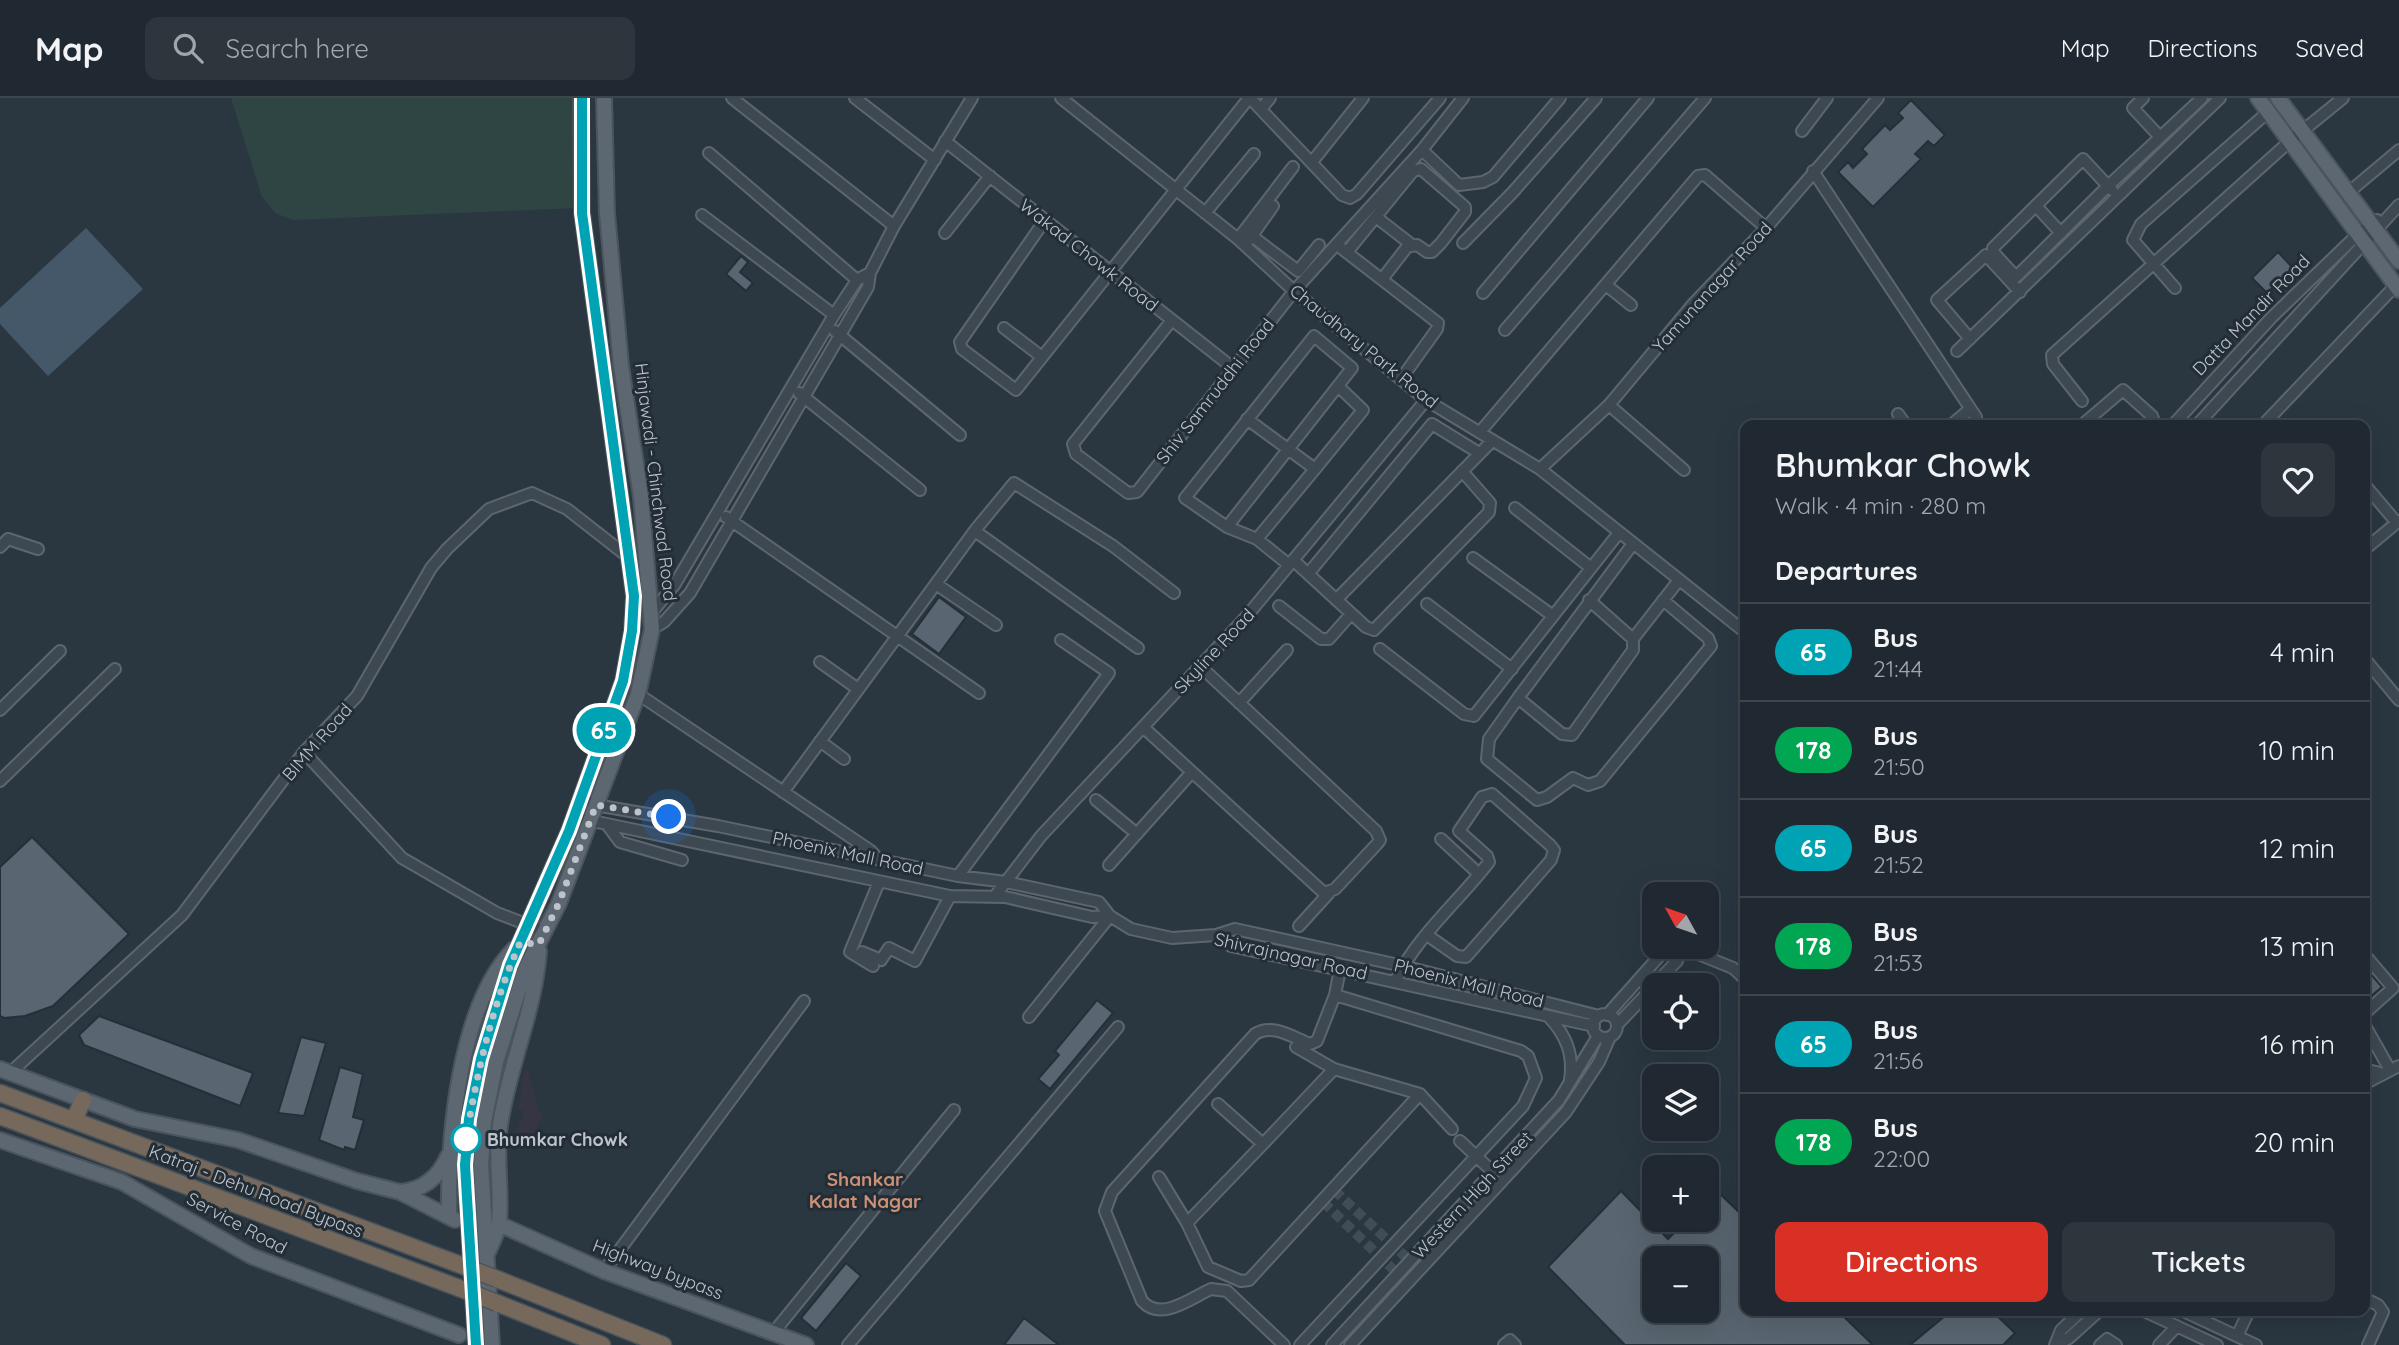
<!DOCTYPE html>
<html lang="en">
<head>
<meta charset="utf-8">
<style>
  body { margin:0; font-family:Quicksand,sans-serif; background:#2d353d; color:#f1f3f6; height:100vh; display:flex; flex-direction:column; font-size:26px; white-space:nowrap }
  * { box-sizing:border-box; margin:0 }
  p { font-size:23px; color:#a2a6ab }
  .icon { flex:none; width:38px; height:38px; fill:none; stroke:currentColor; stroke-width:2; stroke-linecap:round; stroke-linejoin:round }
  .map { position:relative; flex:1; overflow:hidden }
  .drawer { position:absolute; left:1740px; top:322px; width:630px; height:896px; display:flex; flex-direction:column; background:#202931; border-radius:14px; box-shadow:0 7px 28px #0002,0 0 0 2px #3d454d }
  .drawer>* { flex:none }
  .badge { padding:0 14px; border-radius:23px; font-size:24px; line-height:46px }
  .needle { width:46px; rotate:310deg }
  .fabs { position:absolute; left:1642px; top:784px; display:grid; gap:14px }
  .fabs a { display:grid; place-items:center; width:77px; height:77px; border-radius:14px; background:#202931; box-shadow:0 7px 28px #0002,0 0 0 2px #3d454d; font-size:35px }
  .you { position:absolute; width:35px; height:35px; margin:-18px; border:5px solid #fff; border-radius:50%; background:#1a73e8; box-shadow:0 0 0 10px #1a73e833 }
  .map>.badge { position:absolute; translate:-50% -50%; box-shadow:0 0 0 4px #fff }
  h2 { padding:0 35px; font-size:26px; line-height:63px }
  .round { display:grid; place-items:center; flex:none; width:74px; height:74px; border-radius:14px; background:#2d353d }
  .head { display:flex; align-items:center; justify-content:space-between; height:119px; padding:0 35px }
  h1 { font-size:33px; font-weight:600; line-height:52px }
  .action { display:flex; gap:14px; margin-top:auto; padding:14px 35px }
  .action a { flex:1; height:80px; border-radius:14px; background:#d93025; color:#fff; font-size:28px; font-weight:600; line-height:80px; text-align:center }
  .action a+a { background:#2d353d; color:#f1f3f6 }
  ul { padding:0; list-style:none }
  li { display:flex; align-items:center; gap:21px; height:98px; padding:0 35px; border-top:2px solid #3d454d }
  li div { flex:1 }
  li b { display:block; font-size:26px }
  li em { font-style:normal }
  li .badge { min-width:77px; font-weight:700; text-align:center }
  header { display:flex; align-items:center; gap:42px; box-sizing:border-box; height:98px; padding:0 35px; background:#202931; border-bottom:2px solid #3d454d }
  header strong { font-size:33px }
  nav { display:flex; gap:38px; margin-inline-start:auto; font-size:24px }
  .search { width:490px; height:63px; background:#2d353d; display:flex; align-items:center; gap:18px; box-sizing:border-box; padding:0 24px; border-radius:14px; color:#a2a6ab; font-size:26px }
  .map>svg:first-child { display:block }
  .medical { fill:#363643 }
  .green { fill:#2f4544 }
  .water { fill:#445869 }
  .building { fill:#596570; stroke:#252f38; stroke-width:2; fill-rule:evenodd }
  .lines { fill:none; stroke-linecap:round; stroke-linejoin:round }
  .minor-tunnel { stroke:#404c56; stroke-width:10; stroke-dasharray:10 5; stroke-linecap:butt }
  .minor-casing { stroke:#5d666e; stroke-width:14 }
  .major-casing { stroke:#4b545d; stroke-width:18 }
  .highway-casing { stroke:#49535b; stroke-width:19 }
  .minor { stroke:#3e4851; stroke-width:10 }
  .major { stroke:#5d6771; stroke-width:14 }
  .highway { stroke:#76695c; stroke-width:16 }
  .highway-bridge-casing { stroke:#49535b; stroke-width:19; stroke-linecap:butt }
  .highway-bridge { stroke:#76695c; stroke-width:16 }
  .line-casing { stroke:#fff; stroke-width:16 }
  .line { stroke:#00a3b4; stroke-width:10 }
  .walk { stroke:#bcc3cb; stroke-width:7; stroke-dasharray:0 12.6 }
  .stop-dot { fill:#fff; stroke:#00a3b4; stroke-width:3.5 }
  .labels { text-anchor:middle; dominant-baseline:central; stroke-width:6; stroke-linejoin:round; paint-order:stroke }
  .street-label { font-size:18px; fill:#bcc3cb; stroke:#232d36 }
  .stop-label { font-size:18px; font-weight:bold; fill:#bcc3cb; stroke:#232d36; text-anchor:start }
  .neighbourhood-label { font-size:19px; font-weight:bold; fill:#cb9176; stroke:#232d36 }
</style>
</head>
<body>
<header>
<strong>Map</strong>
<div class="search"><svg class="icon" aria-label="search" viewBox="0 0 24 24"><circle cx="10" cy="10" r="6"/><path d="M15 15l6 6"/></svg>Search here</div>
<nav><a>Map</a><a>Directions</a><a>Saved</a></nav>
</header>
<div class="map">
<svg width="2399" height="1247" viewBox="0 0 2399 1247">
  <rect width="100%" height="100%" fill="#2a3741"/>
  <path class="medical" d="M524 973H528L539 1014 543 1016 529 1050 512 1043 525 1013 518 1011Z"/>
  <path class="green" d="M231 0H578L577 110 293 122 275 115 262 99Z"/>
  <path class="water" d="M86 130 143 191 48 278 0 226V210Z"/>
  <path class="building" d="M1911 2 1945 37 1934 48 1928 43 1915 56 1921 61 1873 109 1838 74 1848 64 1853 70 1867 56 1862 51 1885 27 1890 32 1903 20 1898 15Z
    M2278 154 2293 170 2267 195 2252 180Z
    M741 158 748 164 740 174 753 185 746 193 726 176Z
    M939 499 966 519 939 556 912 536Z
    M32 739 129 836 53 908 25 918 4 920 0 918V769Z
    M2364 868 2382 889 2364 904Z
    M1097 902 1113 915 1050 991 1038 981 1059 957 1055 953Z
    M99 918 253 975 240 1008 84 947 79 937Z
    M301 939 326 945 304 1018 278 1015Z
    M340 969 363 976 353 1019 364 1022 355 1052 345 1049 344 1052 319 1042Z
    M1716 1092 1745 1120V1213H1838L1873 1247H1625L1548 1169 1621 1093 1668 1141 1687 1122H1706V1102ZM1654 1160H1706V1213H1654Z
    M846 1165 861 1178 816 1233 801 1220Z
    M1951 1213H1992L2015 1235 2003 1247H1910Z
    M1024 1220 1059 1247H1004Z"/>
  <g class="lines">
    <path class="minor-tunnel" d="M1334 1092 1410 1163
      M1323 1104 1398 1176"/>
    <g class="minor-casing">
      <path id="minor" d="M732 0 894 128
        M855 0 935 62
        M1061 0 1238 141 1294 193 1426 302 1540 371 1745 534
        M1250 0 1342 97 1350 100 1357 96 1440 0
        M2143 0 2133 10 2160 39
        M1261 11 1270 0
        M1802 33 1827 0
        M945 43 1233 270
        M1422 52 1459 87 1483 84 1493 79 1560 0
        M709 55 857 182
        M2083 61 2108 88 2016 179 1993 154V150Z
        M1312 64 1363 0
        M1813 73 1976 319
        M2112 92 2108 88 2202 0
        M2349 94 2399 52
        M2036 108 2061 135
        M1205 115 1254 56
        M702 117 834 217
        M1376 119 1412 147
        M1045 122 960 244 962 251 1016 292 1249 0
        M945 135 990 78
        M1252 138 1298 173 1319 147
        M1238 141 1293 69
        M1249 142 1273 108
        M1463 145 1513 94 1596 0
        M1341 150 1438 225 1437 231 1401 281
        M1347 154 1413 73 1421 71 1465 109V114L1441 145 1432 154H1427L1417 147 1407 149 1383 180
        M1606 187 1631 207
        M2175 190 2133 142 2141 126 2268 14
        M1483 195 1648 0
        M1172 222 1073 346 1076 356 1128 395 1137 394 1294 193 1422 52 1463 0
        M1004 230 1042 259
        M1505 232 1705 0
        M835 233 960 337
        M1970 241 1937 202 1986 157 2020 194
        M1957 253 2220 0
        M799 295 920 392
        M2082 303 2053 266 2052 257 2290 43 2343 0
        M1609 307 1684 372
        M1898 316 1906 327
        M1247 321 1315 371 1363 312 1338 288
        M1951 327 1970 311
        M2082 327 2123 292 2152 318 2154 324 2151 327
        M2173 327 2271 220 2358 136 2377 122
        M2197 327 2399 107
        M2263 327 2396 187
        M1480 334 1698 78 1705 77 1766 130
        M1540 371 1609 307 1694 205 1766 130 1878 0
        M2364 386 2397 425
        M1515 410 1591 470
        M726 419 979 595
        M1227 429 1352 270 1314 238 1185 400 1227 429 1257 441 1289 467
        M975 433 1138 550
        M1257 441 1315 371
        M1632 447 1518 600 1562 636 1572 637 1633 552V541L1679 482
        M0 449 8 441 38 451
        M2364 452 2399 423
        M1473 460 1553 518
        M1293 462 1366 529 1374 532 1489 414 1490 405 1462 373
        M1308 476 1432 326 1479 355
        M936 486 996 527
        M1336 502 1492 343
        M1589 502 1633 541
        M1427 506 1512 571
        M1279 508 1321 541H1329L1351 516
        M653 513 675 486 834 217 857 182 870 175
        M652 531 664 524 690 495 868 189 870 175 894 128 972 0
        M1380 551 1464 616 1474 618 1618 436
        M2364 560 2399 602
        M820 564 858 591
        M638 596 871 753 878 761
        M1518 600 1489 641 1487 661 1537 702 1547 699 1573 680 1588 687 1600 683 1711 548 1708 540 1663 502
        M1239 605 1287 552
        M0 612 60 553
        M1143 629 1324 795 1335 791 1377 746 1380 742 1376 733 1200 568
        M820 643 844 661
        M304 654 402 760 497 815 544 833
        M0 683 115 571
        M783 694 976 431 1014 385 1113 448 1174 495
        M581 699 595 707 718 728 958 778 1006 784 1099 804 1110 818
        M1096 702 1137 736
        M583 721 950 798 1005 799 1092 819 1110 818 1131 831 1172 840 1216 837 1235 831 1403 868 1599 918
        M608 728 620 744 682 762
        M1441 741 1479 776
        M1109 767 1192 674
        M958 778 1109 575 1061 542
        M995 798 1041 738 1246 519 1426 302
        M1299 828 1329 795
        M1216 837 1231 848 1594 928
        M1681 849 1733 870 1745 881
        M862 854 881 862 889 850 915 863 950 798
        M2364 856 2393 890 2364 916
        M873 868 850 854 879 784
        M1396 882C1417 838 1459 803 1489 764L1487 758 1459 733 1482 699 1492 696 1550 747 1554 752 1551 762 1466 859 1457 858 1427 837
        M1593 928a12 12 0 1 1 24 0a12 12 0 1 1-24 0Z
        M1607 917 1663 854 1681 849 1677 863 1654 887
        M1548 918C1566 937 1574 956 1570 982
        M1029 919 1110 818
        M2364 926 2390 972
        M1617 927 1654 888
        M1296 949 1334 971 1420 996 1452 1031
        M2364 971 2380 975
        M10 975 182 817 304 654 357 598 431 470 447 451 489 411 532 395 567 411 627 458
        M2364 986 2399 968
        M1218 1006 1263 1046 1334 971
        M1460 1043 1493 1074
        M1159 1079 1187 1125 1208 1169 1241 1183 1249 1182 1420 996
        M1187 1125 1263 1046
        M604 1173 804 903
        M2364 1200 2378 1207 2383 1214 2368 1247
        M2144 1213 2217 1247
        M2183 1213 2256 1247
        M774 1234 954 1012
        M2237 1238 2249 1213
        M848 1247 1118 929
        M1284 1247 1227 1193 1211 1191C1189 1201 1161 1224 1142 1203L1105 1113 1112 1094 1255 936C1272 925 1292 939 1310 946L1317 943 1335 897 1340 871
        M1300 1247 1523 1008 1536 980 1528 958 1521 953 1335 897
        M1332 1247 1559 1002 1598 938
        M1350 1247 1566 1014 1599 964 1610 939
        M1504 1247 1510 1242 1515 1247
        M2055 1247 2061 1232 2081 1213
        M2056 1247 2069 1240 2099 1213
        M2100 1247 2107 1241 2116 1247
        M2159 1247 2177 1228"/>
    </g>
    <g class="major-casing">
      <path id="major" d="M2258 0 2399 192
        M2278 0 2399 163
        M0 971 135 1021 238 1042 357 1083 400 1094 455 1122
        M0 1042 122 1084 251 1158 459 1237
        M400 1094C423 1092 439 1079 448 1058
        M449 1118C448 1041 458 908 514 851
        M499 1126 604 1173 806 1247
        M488 1154C492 1145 498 1134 499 1124 502 1091 495 1059 500 1027 509 967 535 912 539 853
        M476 1247 465 1067 469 1021 481 961 510 867 569 733 623 583 632 533 634 498 582 115 581 0
        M492 1247 481 1067 484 1024 496 964 525 872 559 805 638 596 652 531 641 399 621 268 607 115 604 0"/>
    </g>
    <g class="highway-casing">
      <path id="highway" d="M0 995 458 1166
        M0 1018 459 1190
        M74 1022 83 1002
        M497 1181 663 1247
        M497 1205 602 1247"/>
    </g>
    <use href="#minor" class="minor"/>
    <use href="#major" class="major"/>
    <use href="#highway" class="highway"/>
    <g class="highway-bridge-casing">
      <path id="highway-bridge" d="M458 1166 497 1181
        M459 1190 497 1205"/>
    </g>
    <use href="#highway-bridge" class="highway-bridge"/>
  </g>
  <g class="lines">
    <g class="line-casing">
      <path id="line" d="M476 1247 465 1067 469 1021 481 961 510 867 569 733 623 583 632 533 634 498 582 115V0"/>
    </g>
    <use href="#line" class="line"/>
    <path class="walk" d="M466 1041C477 975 492 907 520 845L539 846 559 805 596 707 669 719"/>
  </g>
  <circle class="stop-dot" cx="466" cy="1041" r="14"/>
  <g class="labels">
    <g class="street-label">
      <text transform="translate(1089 157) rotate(38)">Wakad Chowk Road</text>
      <text transform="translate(1712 189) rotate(-48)">Yamunanagar Road</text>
      <text transform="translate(2251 217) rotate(-46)">Datta Mandir Road</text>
      <text transform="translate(1364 248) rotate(39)">Chaudhary Park Road</text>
      <text transform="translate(1215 293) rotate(-52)">Shiv Samruddhi Road</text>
      <text transform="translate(656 384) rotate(83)">Hinjawadi - Chinchwad Road</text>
      <text transform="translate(1214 553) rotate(-47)">Skyline Road</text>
      <text transform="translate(317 644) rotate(-49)">BIMM Road</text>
      <text transform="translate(848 755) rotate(12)">Phoenix Mall Road</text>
      <text transform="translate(1291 858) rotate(13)">Shivrajnagar Road</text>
      <text transform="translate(1469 885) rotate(14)">Phoenix Mall Road</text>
      <text transform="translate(256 1093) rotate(21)">Katraj - Dehu Road Bypass</text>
      <text transform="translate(1472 1097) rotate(-47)">Western High Street</text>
      <text transform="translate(237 1125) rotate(28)">Service Road</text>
      <text transform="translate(658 1171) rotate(21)">Highway bypass</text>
    </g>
    <g class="stop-label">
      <text x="487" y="1041">Bhumkar Chowk</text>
    </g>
    <g class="neighbourhood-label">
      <text x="865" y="1081">Shankar<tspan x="865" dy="22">Kalat Nagar</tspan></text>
    </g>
  </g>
</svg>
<div class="fabs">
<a><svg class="needle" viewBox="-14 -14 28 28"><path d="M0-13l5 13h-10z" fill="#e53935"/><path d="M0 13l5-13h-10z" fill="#a2a6ab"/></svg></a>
<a><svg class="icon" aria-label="locate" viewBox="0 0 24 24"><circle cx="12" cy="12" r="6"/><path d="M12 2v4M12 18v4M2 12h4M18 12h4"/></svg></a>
<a><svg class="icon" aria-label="layers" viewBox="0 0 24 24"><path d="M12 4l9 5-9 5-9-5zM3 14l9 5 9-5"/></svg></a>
<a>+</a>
<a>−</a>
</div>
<div class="you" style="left:669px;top:719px"></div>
<b class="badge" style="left:604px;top:632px;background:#00a3b4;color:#fff">65</b>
<section class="drawer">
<div class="head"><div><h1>Bhumkar Chowk</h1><p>Walk · 4 min · 280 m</p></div><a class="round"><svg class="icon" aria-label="heart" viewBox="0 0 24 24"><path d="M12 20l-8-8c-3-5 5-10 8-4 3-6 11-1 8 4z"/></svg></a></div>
<h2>Departures</h2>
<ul>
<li><span class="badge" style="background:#00a3b4;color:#fff">65</span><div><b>Bus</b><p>21:44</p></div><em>4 min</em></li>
<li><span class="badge" style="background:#00a651;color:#fff">178</span><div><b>Bus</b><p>21:50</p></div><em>10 min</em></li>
<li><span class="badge" style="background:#00a3b4;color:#fff">65</span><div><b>Bus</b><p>21:52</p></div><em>12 min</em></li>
<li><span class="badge" style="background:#00a651;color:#fff">178</span><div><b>Bus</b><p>21:53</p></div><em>13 min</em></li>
<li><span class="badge" style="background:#00a3b4;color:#fff">65</span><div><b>Bus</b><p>21:56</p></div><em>16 min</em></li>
<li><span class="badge" style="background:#00a651;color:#fff">178</span><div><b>Bus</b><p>22:00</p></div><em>20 min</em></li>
</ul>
<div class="action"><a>Directions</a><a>Tickets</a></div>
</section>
</div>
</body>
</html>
